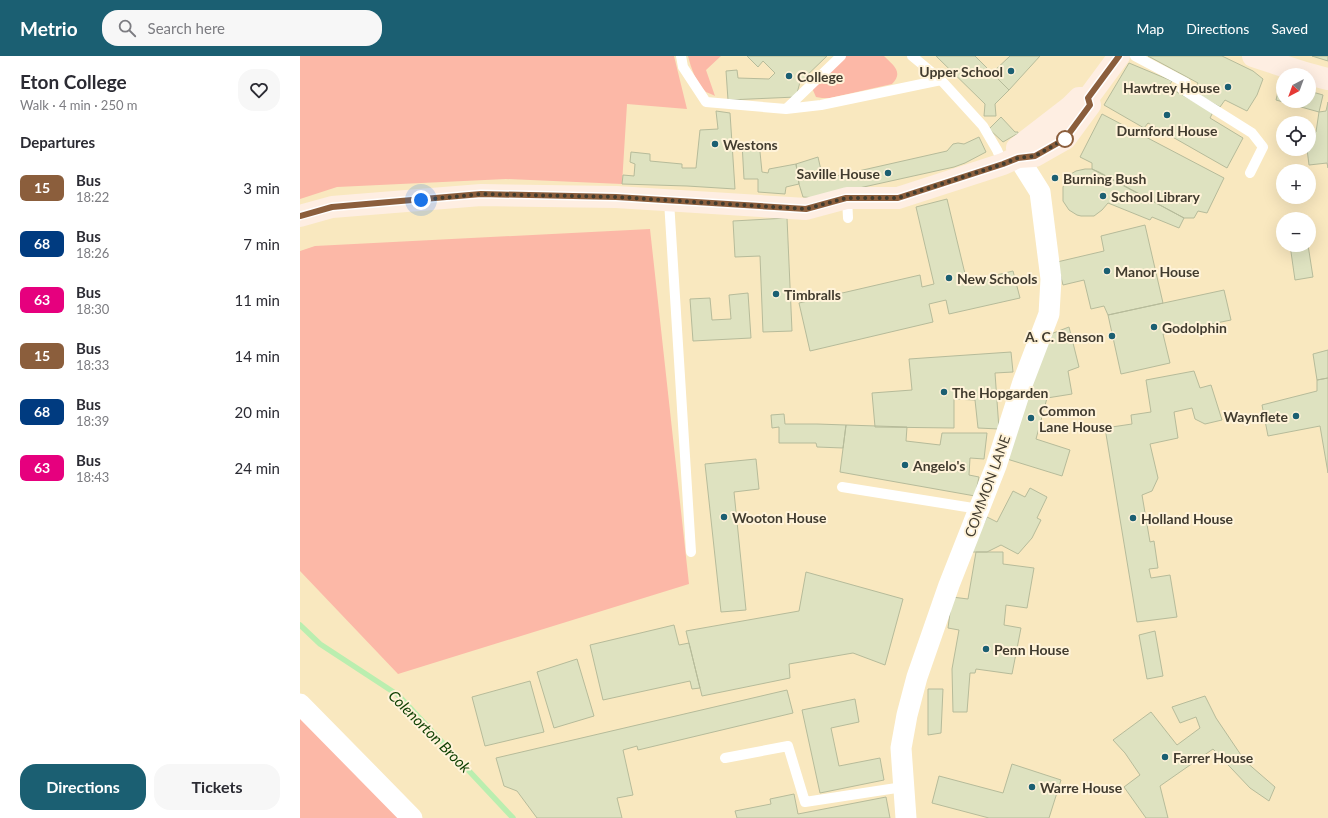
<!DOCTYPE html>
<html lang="en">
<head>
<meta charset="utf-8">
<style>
  body { margin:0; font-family:Lato,sans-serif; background:#f7f7f7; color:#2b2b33; height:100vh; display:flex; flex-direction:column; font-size:15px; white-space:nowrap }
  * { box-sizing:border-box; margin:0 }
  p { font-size:13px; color:#7c7c81 }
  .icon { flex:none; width:22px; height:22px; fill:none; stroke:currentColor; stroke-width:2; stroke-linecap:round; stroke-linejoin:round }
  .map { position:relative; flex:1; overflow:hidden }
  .details { display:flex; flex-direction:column; background:#fff; width:300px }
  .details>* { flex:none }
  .badge { padding:0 8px; border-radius:6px; font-size:14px; line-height:26px }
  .needle { width:26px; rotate:221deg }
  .controls { position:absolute; left:976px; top:12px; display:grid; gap:8px }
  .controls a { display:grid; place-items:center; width:40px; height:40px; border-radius:50%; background:#fff; box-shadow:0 4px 16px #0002; font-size:20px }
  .you { position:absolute; width:20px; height:20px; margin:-10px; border:3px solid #fff; border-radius:50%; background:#1a73e8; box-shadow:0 0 0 6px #1a73e833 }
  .map>.badge { position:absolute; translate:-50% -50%; box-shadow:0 0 0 2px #fff }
  h2 { padding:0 20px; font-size:15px; line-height:36px }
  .round { display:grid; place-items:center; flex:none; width:42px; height:42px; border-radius:16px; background:#f7f7f7 }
  .summary { display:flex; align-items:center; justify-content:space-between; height:68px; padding:0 20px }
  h1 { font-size:19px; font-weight:700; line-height:30px }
  .primary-button { display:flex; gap:8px; margin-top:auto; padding:8px 20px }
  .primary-button a { flex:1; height:46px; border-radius:16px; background:#1b5f72; color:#fff; font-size:16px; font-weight:700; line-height:46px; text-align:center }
  .primary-button a+a { background:#f7f7f7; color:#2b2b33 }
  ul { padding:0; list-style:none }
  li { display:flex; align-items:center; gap:12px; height:56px; padding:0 20px }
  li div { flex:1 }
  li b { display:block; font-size:15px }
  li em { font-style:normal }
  li .badge { min-width:44px; font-weight:700; text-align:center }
  header { display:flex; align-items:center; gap:24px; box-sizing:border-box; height:56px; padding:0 20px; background:#1b5f72; color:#fff }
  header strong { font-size:19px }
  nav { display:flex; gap:22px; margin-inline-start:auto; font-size:14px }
  .search { width:280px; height:36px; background:#f7f7f7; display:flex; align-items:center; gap:10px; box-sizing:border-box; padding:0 14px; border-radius:16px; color:#7c7c81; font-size:15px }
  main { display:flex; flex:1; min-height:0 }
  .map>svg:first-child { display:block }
  .built { fill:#f9e8bf; fill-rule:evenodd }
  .green { fill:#fcb8a7 }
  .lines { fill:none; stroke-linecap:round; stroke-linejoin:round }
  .stream { stroke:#baeeaf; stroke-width:5.5 }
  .building { fill:#dee2c0; stroke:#b6bb9a }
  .service { stroke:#fff; stroke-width:10 }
  .minor { stroke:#fff; stroke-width:21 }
  .secondary { stroke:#feeee2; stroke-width:22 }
  .line-casing { stroke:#fff; stroke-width:9 }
  .line { stroke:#8b5e3c; stroke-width:6 }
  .walk { stroke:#423c2f; stroke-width:4; stroke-dasharray:0 7.2 }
  .poi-dot { fill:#1b5f72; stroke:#fff3d9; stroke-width:1.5 }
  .stop-dot { fill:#fff; stroke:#8b5e3c; stroke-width:2 }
  .labels { text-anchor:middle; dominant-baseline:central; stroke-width:4; stroke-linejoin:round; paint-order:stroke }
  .poi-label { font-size:14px; font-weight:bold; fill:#423c2f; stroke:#fff3d9; text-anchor:start }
  .street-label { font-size:14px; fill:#423c2f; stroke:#fff3d9 }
  .water-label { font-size:15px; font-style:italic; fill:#0d3f00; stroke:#fff3d9 }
</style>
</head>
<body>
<header>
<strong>Metrio</strong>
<div class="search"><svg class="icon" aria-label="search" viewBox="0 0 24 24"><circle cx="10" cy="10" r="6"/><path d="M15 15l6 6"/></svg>Search here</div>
<nav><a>Map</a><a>Directions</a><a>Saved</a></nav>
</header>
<main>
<section class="details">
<div class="summary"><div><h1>Eton College</h1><p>Walk · 4 min · 250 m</p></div><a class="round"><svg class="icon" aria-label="heart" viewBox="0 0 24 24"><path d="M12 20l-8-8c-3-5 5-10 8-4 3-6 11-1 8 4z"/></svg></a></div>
<h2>Departures</h2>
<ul>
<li><span class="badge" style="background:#8b5e3c;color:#fff">15</span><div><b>Bus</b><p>18:22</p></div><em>3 min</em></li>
<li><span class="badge" style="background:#003b80;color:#fff">68</span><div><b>Bus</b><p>18:26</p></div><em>7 min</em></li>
<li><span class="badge" style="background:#e6007e;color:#fff">63</span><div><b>Bus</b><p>18:30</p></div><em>11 min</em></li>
<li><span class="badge" style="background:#8b5e3c;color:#fff">15</span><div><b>Bus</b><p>18:33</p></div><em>14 min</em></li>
<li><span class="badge" style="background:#003b80;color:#fff">68</span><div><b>Bus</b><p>18:39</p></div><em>20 min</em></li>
<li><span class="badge" style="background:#e6007e;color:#fff">63</span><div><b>Bus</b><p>18:43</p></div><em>24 min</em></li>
</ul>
<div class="primary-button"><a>Directions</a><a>Tickets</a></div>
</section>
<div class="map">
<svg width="1028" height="762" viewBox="0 0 1028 762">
  <rect width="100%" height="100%" fill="#fff3d9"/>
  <path class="built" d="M0 0H1028V762H0ZM983 19H1009V45H983ZM983 67H1009V93H983ZM983 115H1009V141H983ZM983 163H1009V189H983Z"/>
  <path class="green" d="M0 0H374L387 53 327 48 322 128 206 123 37 131 0 143Z
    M388 0H421L406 14 415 40C413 39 409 37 406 36 396 27 391 12 388 0Z
    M545 0H584C593 9 604 16 592 28L530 42H522L516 41 512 32Z
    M350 173 389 528 98 618 0 515V195L15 190Z
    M0 659 101 762H0Z"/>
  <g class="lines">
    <path class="stream" d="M0 569 20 588 98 639 213 762"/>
  </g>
  <path class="building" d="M447 0H527L500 26 496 41 428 44 426 15 437 14 438 22 469 23 475 17 463 5 458 11Z
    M636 0H675L709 34 695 48 696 60H684L685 48Z
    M710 0H740L709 34 692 17Z
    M848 0H922L953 15 963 23 957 39 947 55 925 44 920 51 893 36 898 27Z
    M1012 0H1028V5Z
    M829 7 872 25 868 31 913 56 910 62 943 82 927 112 848 67 844 72 804 49Z
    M980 28H983V45H1009V35L1023 39 1019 56 976 44Z
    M1028 46V112L1027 107 1009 109 1007 93H1009V80L1016 76 1019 56 1026 55Z
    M416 55 430 57 435 133 387 130 322 128 323 119 334 120 335 108 330 106 331 96 350 98V105L382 108V112H396L400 74 418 73Z
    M802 58 924 122 907 157 898 155 894 162H884L792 113V107L780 101Z
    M701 61 715 76H718V78L715 79 703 86 689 73Z
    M679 81 686 96 665 107 654 111 541 136 518 142 503 141 499 128 496 108 518 101 523 123 647 95 653 88 658 87 664 88Z
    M459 86 462 116 468 117 469 113 496 108 499 128 486 131 485 138 458 136V123H444L442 87Z
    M785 113H792L799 116 884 162 879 172 852 161 850 164 808 147 802 154 794 160H781L777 159 769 154 763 145V131L769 119 776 115Z
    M647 143 667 226 713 215 720 242 649 258 646 244 629 248 633 266 510 295 499 247 620 219 622 231 634 228 616 151Z
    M487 162 492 275 463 276 460 200 435 201 433 165Z
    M845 169 863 247 808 259 804 250 791 253 784 224 763 229 757 206 804 195 801 180Z
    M990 189H1008L1013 221 995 224Z
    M924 234 931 264 863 278 870 307 821 318 808 259Z
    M448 237 451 282 393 285 390 243 410 242 412 264 431 263 429 239Z
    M769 271 779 311 768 315 772 338 747 342 736 383 770 394 762 420 707 403 748 279Z
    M1028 294V322L1017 324 1013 298Z
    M711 296 713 316 695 317 699 373 678 372 675 344 654 343V372L575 371 572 337 612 334 609 303Z
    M894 315 900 332 911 329 922 364 905 368 895 363 892 352 874 356 878 382 850 388 858 422 852 435 842 439 850 486 854 485 858 512 849 513 851 522 870 519 877 561 837 566 805 372 832 368 831 359 851 356 846 324Z
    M1028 322V417L1020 370 968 380 962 349 1017 335V324Z
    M484 358 485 368H517L546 369 543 392 517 391 516 387H479V371L472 372 471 359Z
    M546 369 607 371 606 385 640 389 642 377H687L684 403 670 402 669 419 679 421 675 440 540 416Z
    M456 403 459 433 434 436 446 554 421 556 405 408Z
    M730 432 747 441 737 462 741 464 732 482 718 498 701 489 687 496H670L687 461 697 466 713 435 725 441Z
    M676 496H703V508L734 512 727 552 706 549 704 569 721 572 712 618 676 613 675 617H670L667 656H653L652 613 659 574 648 572 652 541 668 543Z
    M506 516 603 543 585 609 553 597 489 608 490 622 402 640 386 575 499 555Z
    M374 569 379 589 389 587 400 632 392 633 390 625 303 644 290 589Z
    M855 575 863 620 847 623 839 579Z
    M277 603 294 660 254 672 237 616Z
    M230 625 244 676 185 690 172 641Z
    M628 633H643L641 677 628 679Z
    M487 634 493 657 338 694 337 690 323 694 333 739 317 742 322 762H237L217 735 204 730 196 702Z
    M905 640 916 662 945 705 975 731 969 745 950 732 913 693 860 730 868 762H846L824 731 840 719 825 697 813 684 851 656 877 689 900 672 896 661 880 667 872 651Z
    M555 643 559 666 531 672 539 710 580 702 584 724 520 737 502 654Z
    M712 708 761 724 749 762H689L632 747 639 720 703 737Z
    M494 738 498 758 586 741 590 762H437L435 755 471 748 470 743Z"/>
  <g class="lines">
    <path class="service" d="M381 0 383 11 406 46 486 53 521 49 641 24 683 70 697 94 703 108
      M612 0 641 24
      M835 0 886 27 882 33 952 77 963 91 950 117
      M486 53 541 0
      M547 142 548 162
      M369 145 391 496
      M542 431 679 453
      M425 702 488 690 505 746 603 731"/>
    <path class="minor" d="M0 648 112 762
      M606 762 601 692 607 659 617 621 649 529 696 410 723 326 749 258 751 223 740 136 718 101"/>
    <path class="secondary" d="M953 0 1005 17 1028 23
      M718 101 717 92 770 51 779 42H788
      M0 160 32 151 181 139 316 141 506 153 547 142H598L703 108 718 101 735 100 765 83 790 49 788 42 819 0"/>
  </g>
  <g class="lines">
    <g class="line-casing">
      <path id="line" d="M0 160 32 151 181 138 316 141 506 153 546 142H598L703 108 718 102 735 100 765 83 790 49 788 42 819 0"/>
    </g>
    <use href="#line" class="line"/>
    <path class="walk" d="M121 144 181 138 316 141 506 153 546 142H598L703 108 718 102 735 100 765 83"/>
  </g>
  <g class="poi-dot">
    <circle cx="711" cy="15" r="4"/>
    <circle cx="489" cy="20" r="4"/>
    <circle cx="928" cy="31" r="4"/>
    <circle cx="867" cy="59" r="4"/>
    <circle cx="415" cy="88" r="4"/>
    <circle cx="588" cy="117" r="4"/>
    <circle cx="755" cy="122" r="4"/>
    <circle cx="803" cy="140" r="4"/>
    <circle cx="807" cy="215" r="4"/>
    <circle cx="649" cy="222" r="4"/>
    <circle cx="476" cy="238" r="4"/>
    <circle cx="854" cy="271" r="4"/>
    <circle cx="812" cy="280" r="4"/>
    <circle cx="644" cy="336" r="4"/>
    <circle cx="996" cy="360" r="4"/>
    <circle cx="731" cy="362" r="4"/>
    <circle cx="605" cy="409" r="4"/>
    <circle cx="424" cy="461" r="4"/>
    <circle cx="833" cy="462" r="4"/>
    <circle cx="686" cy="593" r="4"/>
    <circle cx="865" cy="701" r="4"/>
    <circle cx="732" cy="731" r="4"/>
  </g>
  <circle class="stop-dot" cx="765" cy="83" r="8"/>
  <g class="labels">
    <g class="poi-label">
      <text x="703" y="15" text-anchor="end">Upper School</text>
      <text x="497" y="20">College</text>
      <text x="920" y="31" text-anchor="end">Hawtrey House</text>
      <text x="867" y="74" text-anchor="middle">Durnford House</text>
      <text x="423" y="88">Westons</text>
      <text x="580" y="117" text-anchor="end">Saville House</text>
      <text x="763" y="122">Burning Bush</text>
      <text x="811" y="140">School Library</text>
      <text x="815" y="215">Manor House</text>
      <text x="657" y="222">New Schools</text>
      <text x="484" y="238">Timbralls</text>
      <text x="862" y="271">Godolphin</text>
      <text x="804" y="280" text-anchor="end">A. C. Benson</text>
      <text x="652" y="336">The Hopgarden</text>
      <text x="739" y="354">Common<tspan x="739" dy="16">Lane House</tspan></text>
      <text x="988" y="360" text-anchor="end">Waynflete</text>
      <text x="613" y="409">Angelo's</text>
      <text x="432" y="461">Wooton House</text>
      <text x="841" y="462">Holland House</text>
      <text x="694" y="593">Penn House</text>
      <text x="873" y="701">Farrer House</text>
      <text x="740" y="731">Warre House</text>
    </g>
    <g class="street-label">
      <text transform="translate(687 430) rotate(-70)">COMMON LANE</text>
    </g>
    <g class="water-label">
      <text transform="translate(130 675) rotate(45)">Colenorton Brook</text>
    </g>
  </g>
</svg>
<div class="controls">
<a><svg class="needle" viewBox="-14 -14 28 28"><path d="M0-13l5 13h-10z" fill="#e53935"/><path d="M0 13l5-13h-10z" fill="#7c7c81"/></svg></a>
<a><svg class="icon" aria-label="locate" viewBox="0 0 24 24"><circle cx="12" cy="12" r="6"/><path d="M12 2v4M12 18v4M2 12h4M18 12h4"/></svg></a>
<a>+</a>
<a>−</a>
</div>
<div class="you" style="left:121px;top:144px"></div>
</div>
</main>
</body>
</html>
